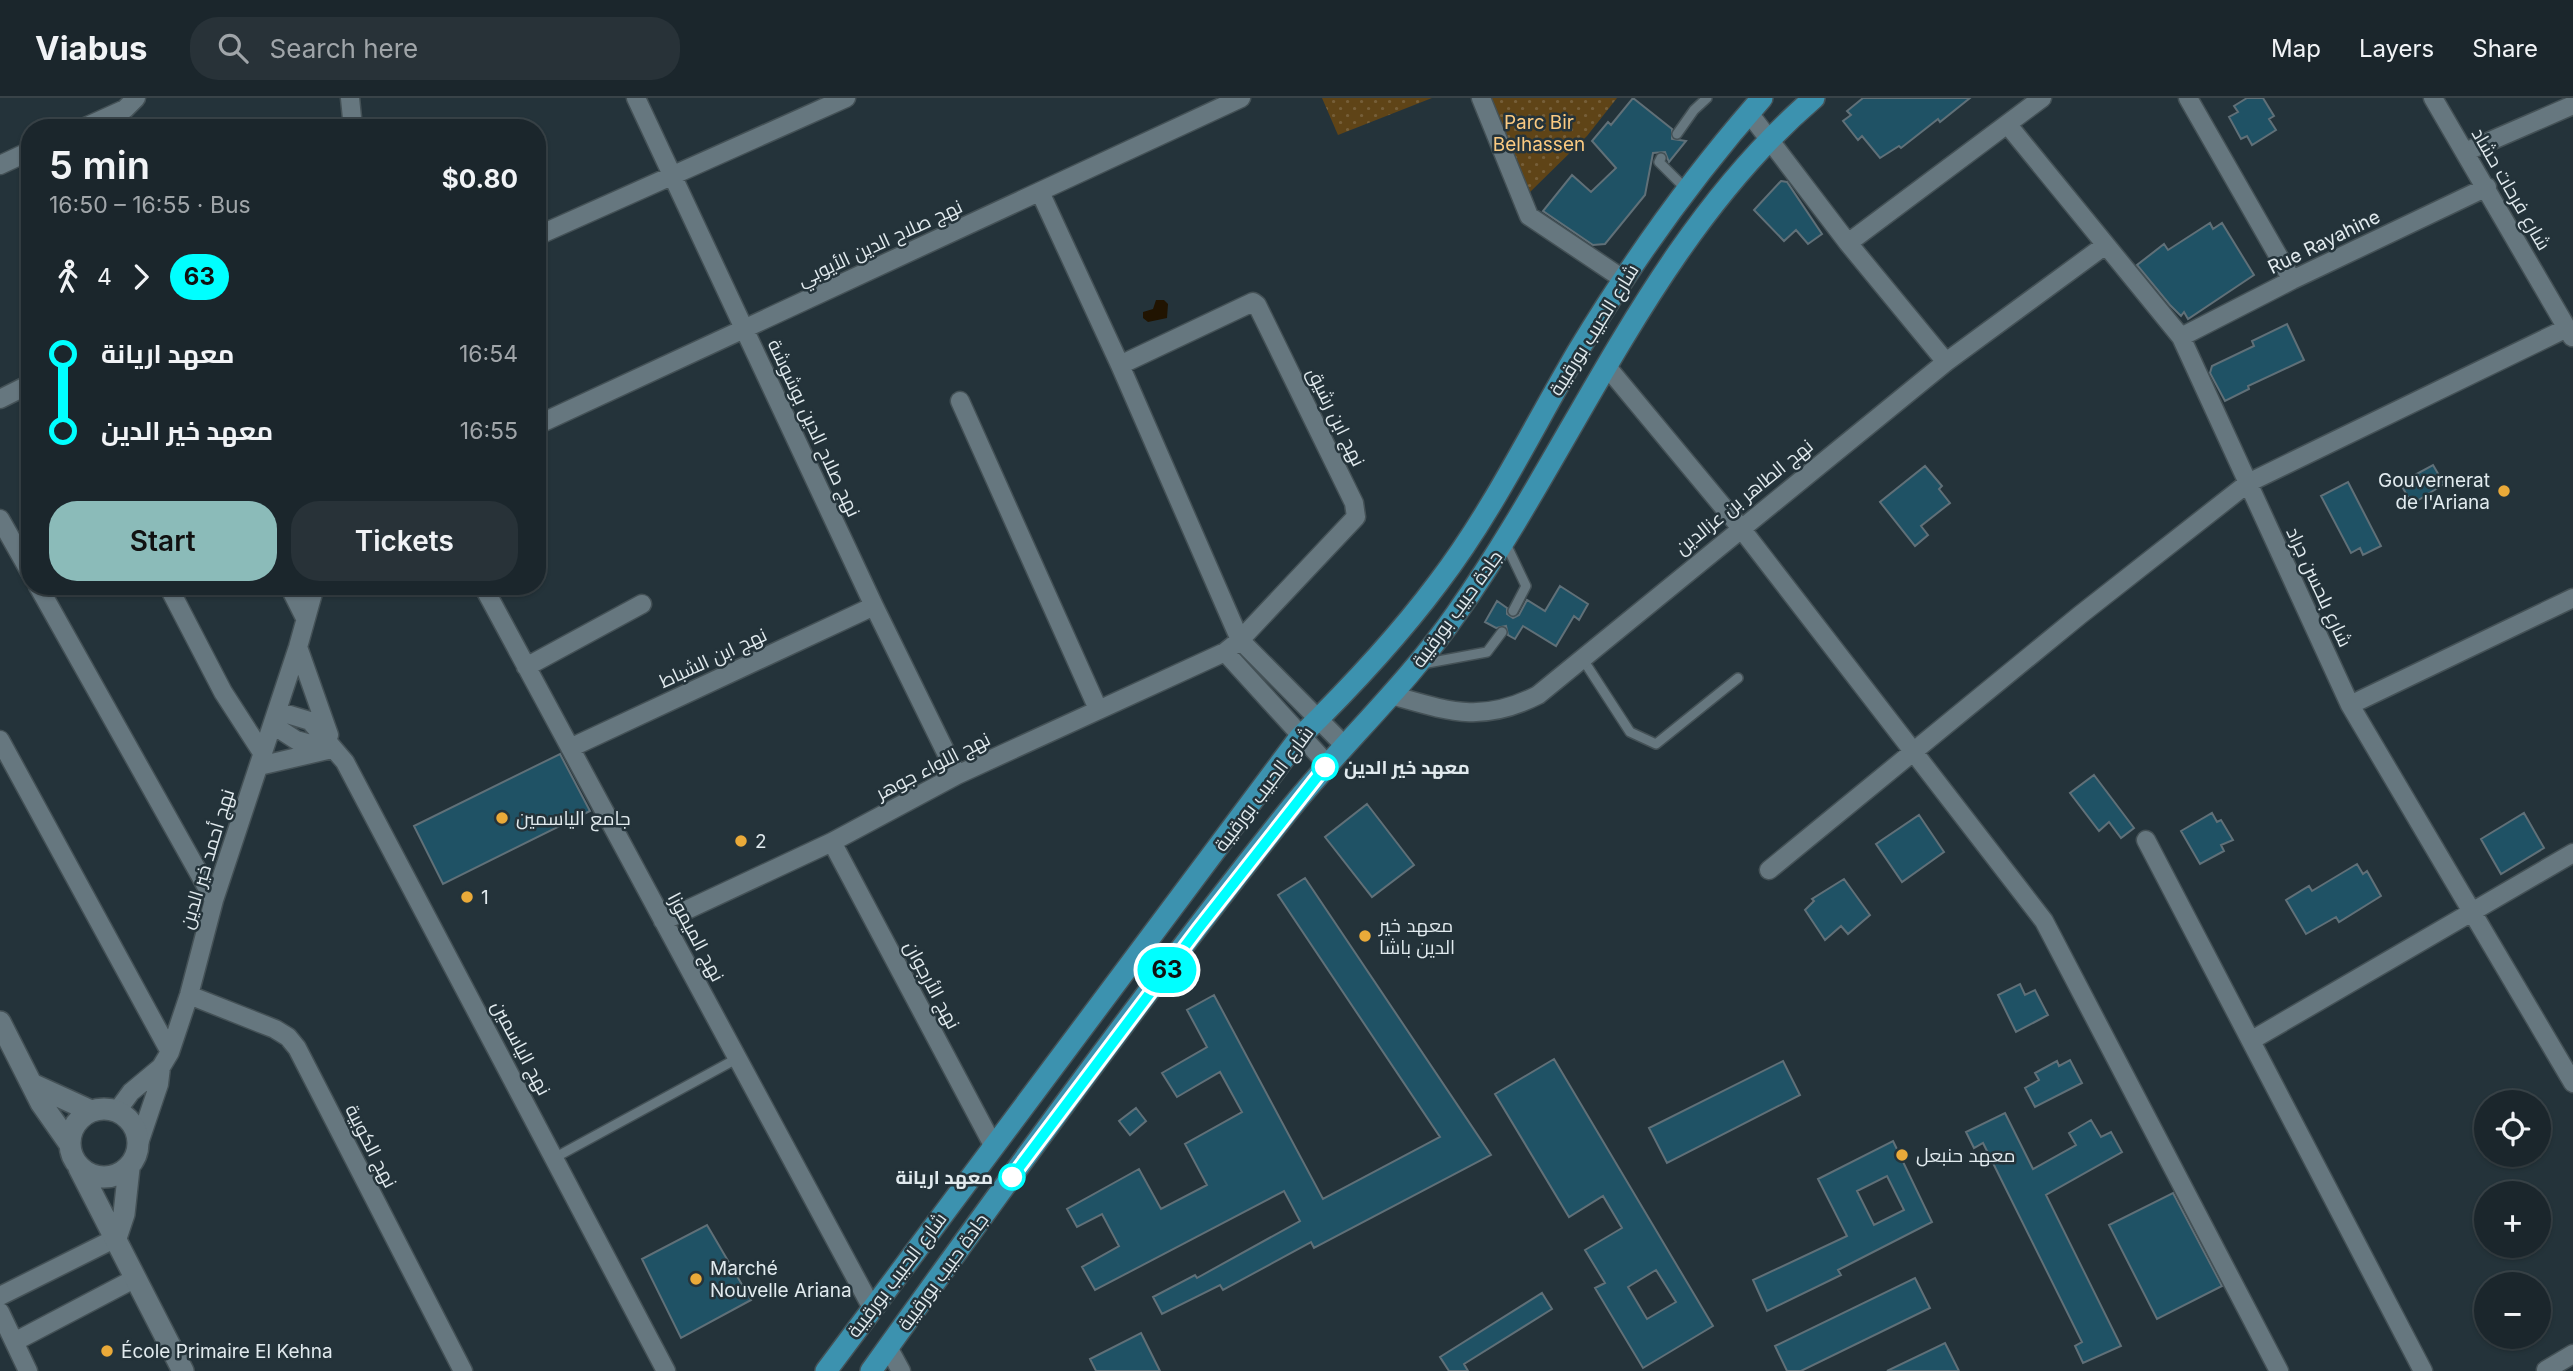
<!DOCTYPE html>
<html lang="en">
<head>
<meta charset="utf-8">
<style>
  body { margin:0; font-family:Inter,Cairo,sans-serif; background:#283238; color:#f1f3f6; height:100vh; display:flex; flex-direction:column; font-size:26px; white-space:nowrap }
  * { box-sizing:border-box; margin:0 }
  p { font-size:23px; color:#a0a5a9 }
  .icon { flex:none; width:38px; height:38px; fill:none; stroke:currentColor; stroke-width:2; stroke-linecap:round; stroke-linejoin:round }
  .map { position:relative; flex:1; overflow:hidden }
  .panel { position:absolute; left:21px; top:21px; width:525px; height:476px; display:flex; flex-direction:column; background:#1b262c; border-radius:28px; box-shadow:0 2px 5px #0004,0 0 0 2px #394348 }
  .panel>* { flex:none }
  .badge { padding:0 14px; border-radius:23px; font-size:24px; line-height:46px }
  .tools { position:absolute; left:2474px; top:992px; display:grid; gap:14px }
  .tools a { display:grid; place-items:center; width:77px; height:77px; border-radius:50%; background:#1b262c; box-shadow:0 2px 5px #0004,0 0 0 2px #394348; font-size:35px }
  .map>.badge { position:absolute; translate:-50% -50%; box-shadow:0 0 0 4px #fff }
  .legs { display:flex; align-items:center; gap:10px; height:77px; padding:0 28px; font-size:23px }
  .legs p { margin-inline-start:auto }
  .overview { display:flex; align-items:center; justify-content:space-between; height:119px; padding:0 28px }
  h1 { font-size:38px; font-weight:600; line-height:52px }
  .cta { display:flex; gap:14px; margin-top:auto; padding:14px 28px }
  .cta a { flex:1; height:80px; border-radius:28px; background:#8bbbb9; color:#111; font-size:28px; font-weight:600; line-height:80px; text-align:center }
  .cta a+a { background:#283238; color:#f1f3f6 }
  ul { padding:0 28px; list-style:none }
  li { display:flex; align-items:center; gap:24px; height:77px; font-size:26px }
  li i { display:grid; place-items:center; width:10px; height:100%; margin:0 9px; background:currentColor }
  li i::after { content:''; width:18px; height:18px; margin:-9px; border:5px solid; border-radius:50%; background:#1b262c }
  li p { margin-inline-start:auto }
  li:first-child i { background:linear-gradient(#0000 50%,currentColor 0) }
  li:last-child i { background:linear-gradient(currentColor 50%,#0000 0) }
  header { display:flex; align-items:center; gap:42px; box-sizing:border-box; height:98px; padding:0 35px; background:#1b262c; border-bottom:2px solid #394348 }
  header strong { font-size:33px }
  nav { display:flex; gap:38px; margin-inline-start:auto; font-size:24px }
  .search { width:490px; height:63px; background:#283238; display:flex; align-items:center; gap:18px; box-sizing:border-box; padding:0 24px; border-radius:28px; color:#a0a5a9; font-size:26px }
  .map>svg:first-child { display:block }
  .grass { fill:url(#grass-dots) }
  .water { fill:#211401 }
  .building { fill:#1f5265; stroke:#607078; stroke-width:2; fill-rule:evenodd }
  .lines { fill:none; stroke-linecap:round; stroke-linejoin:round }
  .service-casing { stroke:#445156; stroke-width:12 }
  .minor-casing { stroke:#445156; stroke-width:21 }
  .secondary-casing { stroke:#445156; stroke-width:24 }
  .primary-casing { stroke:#445156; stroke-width:24 }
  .service { stroke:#66777f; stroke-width:9 }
  .minor { stroke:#66777f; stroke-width:18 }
  .secondary { stroke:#66777f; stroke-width:21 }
  .primary { stroke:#3c92af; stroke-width:21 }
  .line-1-casing { stroke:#fff; stroke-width:16 }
  .line-1 { stroke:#0ff; stroke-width:10 }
  .poi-dot { fill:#eaaa39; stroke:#24333a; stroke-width:2.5 }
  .stop-1-dot { fill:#fff; stroke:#0ff; stroke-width:3.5 }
  .labels { text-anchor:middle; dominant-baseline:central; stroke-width:5; stroke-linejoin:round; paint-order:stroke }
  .park-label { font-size:19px; fill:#fbca81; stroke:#24333a }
  .street-label { font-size:19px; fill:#e1eaee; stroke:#24333a }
  .poi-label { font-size:19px; fill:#e1eaee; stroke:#24333a; text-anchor:start }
  .stop-label { font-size:19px; font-weight:bold; fill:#e1eaee; stroke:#24333a; text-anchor:start }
</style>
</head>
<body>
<header>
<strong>Viabus</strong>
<div class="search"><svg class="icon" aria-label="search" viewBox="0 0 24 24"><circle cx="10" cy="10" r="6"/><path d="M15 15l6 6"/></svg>Search here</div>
<nav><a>Map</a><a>Layers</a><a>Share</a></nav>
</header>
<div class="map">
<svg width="2573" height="1273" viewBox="0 0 2573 1273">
  <defs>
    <pattern id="grass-dots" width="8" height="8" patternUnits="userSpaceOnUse" patternTransform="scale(1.75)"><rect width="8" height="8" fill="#5f4417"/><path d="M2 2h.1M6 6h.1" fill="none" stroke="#765f39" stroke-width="1.8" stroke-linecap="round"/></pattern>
  </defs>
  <rect width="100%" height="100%" fill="#24333a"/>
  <path class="grass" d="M1322 0H1432L1338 37Z
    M1483 0H1617L1587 38 1527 97Z"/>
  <path class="water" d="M1156 202H1164L1168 206 1167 220 1148 224 1143 220V214L1153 211Z"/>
  <path class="building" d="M1633 0 1672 31V41L1686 43 1669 64 1665 54 1653 55 1645 97 1605 146 1593 147 1543 113 1572 77 1591 94 1616 70 1592 43 1608 24 1611 27Z
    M1863 0H1970L1940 24 1938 21 1901 50 1899 48 1880 60 1862 38 1858 42 1843 23 1851 17 1847 13Z
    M2247 0H2263L2274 18 2269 21 2276 32 2252 47 2247 38 2241 41 2229 19 2238 14 2234 8Z
    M1781 83 1787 84 1822 136 1808 146 1796 132 1784 143 1754 112Z
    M2210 125 2213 131 2222 125 2254 177 2188 221 2184 214 2181 218 2170 207 2137 167 2164 146 2168 152Z
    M2287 226 2304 262 2248 288 2249 291 2225 303 2210 275 2212 268 2254 248 2252 243Z
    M2433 367 2444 386 2412 406 2400 385Z
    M1925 368 1942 388 1939 391 1950 405 1921 428 1928 437 1915 448 1880 404Z
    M2348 384 2381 448 2363 457 2360 450 2351 455 2321 398Z
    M1560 488 1588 506 1579 522 1574 518 1556 548 1523 528 1515 541 1508 537 1506 528 1496 530 1485 524 1497 503 1507 510V516L1513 520 1519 517 1527 502 1545 513Z
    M560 656 590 713 443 786 414 728Z
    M2094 677 2134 730 2121 740 2109 724 2099 733 2070 695Z
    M1367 706 1414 767 1372 799 1325 739Z
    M2212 715 2217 724 2221 722 2233 742 2221 747 2224 753 2200 766 2181 733Z
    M2524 715 2544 750 2501 776 2481 741Z
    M1919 717 1944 754 1902 784 1876 746Z
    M2357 766 2363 776 2367 773 2381 798 2339 824 2336 819 2306 836 2286 802 2309 788 2312 793Z
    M1305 780 1491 1057 1314 1150 1311 1144 1223 1192 1220 1187 1162 1216 1153 1199 1195 1177 1197 1180 1300 1123 1284 1093 1095 1192 1082 1169 1119 1148 1102 1116 1077 1129 1067 1111 1139 1071 1161 1111 1207 1087 1185 1046 1242 1014 1220 974 1177 999 1162 975 1207 949 1187 912 1214 897 1323 1101 1440 1039 1278 797Z
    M1844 781 1870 817 1848 836 1841 828 1825 842 1805 812 1814 803 1812 801Z
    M2020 886 2025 897 2035 892 2048 917 2016 934 1998 897Z
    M1554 961 1713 1228 1643 1270 1595 1190 1605 1185 1585 1152 1622 1130 1603 1098 1569 1119 1495 996ZM1656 1172 1676 1204 1647 1221 1628 1189Z
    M2070 962 2082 985 2035 1009 2025 990 2039 982 2035 975 2057 963 2059 968Z
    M1783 963 1800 997 1667 1065 1649 1030Z
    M1136 1010 1146 1023 1130 1037 1119 1023Z
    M2005 1015 2033 1071 2076 1047 2069 1035 2091 1022 2101 1039 2111 1034 2122 1054 2046 1097 2121 1248 2083 1265 2075 1248 2082 1244 1983 1045 1974 1050 1966 1034Z
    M1893 1043 1932 1124 1838 1172 1841 1177 1767 1213 1753 1182 1847 1138 1818 1081ZM1887 1078 1904 1112 1874 1127 1857 1093Z
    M2173 1095 2222 1188 2157 1221 2109 1127Z
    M707 1127 751 1202 681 1240 642 1161Z
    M1915 1180 1930 1210 1801 1273H1787L1775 1248Z
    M1542 1195 1552 1211 1464 1266 1468 1273H1449L1440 1259Z
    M1141 1235 1160 1273H1096L1090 1261Z
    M1945 1245 1959 1273H1887Z"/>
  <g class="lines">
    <g class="service-casing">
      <path id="service" d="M1677 36 1694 12 1707 0
        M1661 60 1659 64 1687 92
        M1505 444 1526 488 1513 513
        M1582 560 1630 634 1656 646 1738 580
        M1422 566 1487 554 1502 534
        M556 1059 738 960"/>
    </g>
    <g class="minor-casing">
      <path id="minor" d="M350 0 353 30
        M636 0 874 508 957 677
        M1481 0 1529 118 1623 181
        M2188 0 2292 182
        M2433 0 2572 239
        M1749 15 1848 145 1946 264
        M2008 27 2181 239 2350 607 2573 985
        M83 30 125 11 136 0
        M2465 54 2573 7
        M0 67 30 53
        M1040 94 1120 267 1240 542 1344 647
        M537 138 846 0
        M1848 145 2042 0
        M2181 239 2292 182 2487 89
        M1608 270 1740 429 2044 823 2279 1273
        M0 301 30 286
        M960 303 1098 611
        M537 327 1241 0
        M0 421 30 474
        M38 488 214 802
        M168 488 223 594 263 656
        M289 488 305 520
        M483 488 872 1210
        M298 549 329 637
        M1225 554 1327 666
        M526 569 642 506
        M1391 597C1448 613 1481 626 1538 597L1946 264 2104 148
        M2350 607 2573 500
        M277 613 310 623 345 664 666 1273
        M273 627 296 642 325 650
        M0 642 170 954
        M570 650 874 508
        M259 668 332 651
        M2146 742 2423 1273
        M832 744 994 1049
        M1769 772 2080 517 2248 385 2567 230
        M663 823 832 744 957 677 1225 554 1240 542 1356 419 1354 405 1257 207 1253 204 1120 267
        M189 897 275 931 288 939 297 950 463 1273
        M2252 942 2573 755
        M117 1013 131 994 161 969
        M139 1045 159 986 161 969 170 954 189 897 214 802 298 549 315 488
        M0 1198 116 1140
        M0 1214 28 1273
        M16 1243 134 1181
        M888 1249 901 1273
        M2546 1272 2573 1256"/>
    </g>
    <g class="secondary-casing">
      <path id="secondary" d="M0 924 41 1005 69 1045
        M34 987 91 1013
        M70 1045a34 34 0 1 1 68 0a34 34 0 1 1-68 0Z
        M79 1070 183 1273
        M116 1140 124 1116 129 1070"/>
    </g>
    <g class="primary-casing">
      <path id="primary" d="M826 1273 1300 639C1349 591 1397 540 1438 485 1493 413 1532 331 1578 253 1632 164 1693 78 1762 0
        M871 1273C1006 1085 1142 897 1286 716 1341 647 1406 588 1456 516 1576 346 1653 138 1814 0"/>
    </g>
    <use href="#service" class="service"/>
    <use href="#minor" class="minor"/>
    <use href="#secondary" class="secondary"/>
    <use href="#primary" class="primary"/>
  </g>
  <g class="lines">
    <g class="line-1-casing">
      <path id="line-1" d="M1012 1079 1198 831 1325 669"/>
    </g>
    <use href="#line-1" class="line-1"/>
  </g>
  <g class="poi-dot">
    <circle cx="2504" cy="393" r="7"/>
    <circle cx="502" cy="720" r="7"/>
    <circle cx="741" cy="743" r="7"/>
    <circle cx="467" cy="799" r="7"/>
    <circle cx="1365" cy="838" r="7"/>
    <circle cx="1902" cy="1057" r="7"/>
    <circle cx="696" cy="1181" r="7"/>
    <circle cx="107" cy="1253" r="7"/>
  </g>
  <g class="stop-1-dot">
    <circle cx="1325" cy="669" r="12"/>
    <circle cx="1012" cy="1079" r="12"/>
  </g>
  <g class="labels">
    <g class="park-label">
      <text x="1539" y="24">Parc Bir<tspan x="1539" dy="22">Belhassen</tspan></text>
    </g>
    <g class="street-label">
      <text transform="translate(2511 91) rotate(60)">شارع فرحات حشاد</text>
      <text transform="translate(2324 144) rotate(-26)">Rue Rayahine</text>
      <text transform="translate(880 145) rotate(-25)">نهج صلاح الدين الأيوبي</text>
      <text transform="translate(1594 232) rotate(-58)">شارع الحبيب بورقيبة</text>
      <text transform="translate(1336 319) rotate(64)">نهج ابن رشيق</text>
      <text transform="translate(814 330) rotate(65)">نهج صلاح الدين بوشوشة</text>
      <text transform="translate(1744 399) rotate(-39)">نهج الطاهر بن عزالدين</text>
      <text transform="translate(2319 489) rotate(65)">شارع بلحسن جراد</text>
      <text transform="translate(1457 511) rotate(-54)">جادة حبيب بورقيبة</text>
      <text transform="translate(713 560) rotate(-25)">نهج ابن الشباط</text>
      <text transform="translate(933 668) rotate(-27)">نهج اللواء جوهر</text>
      <text transform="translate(1264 691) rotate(-53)">شارع الحبيب بورقيبة</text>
      <text transform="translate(207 761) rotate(-73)">نهج أحمد خير الدين</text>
      <text transform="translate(696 839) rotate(62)">نهج الميموزا</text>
      <text transform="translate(932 887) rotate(62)">نهج الأرجوان</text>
      <text transform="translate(521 950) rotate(62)">نهج الياسمين</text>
      <text transform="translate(371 1048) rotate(63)">نهج الكوبية</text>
      <text transform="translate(943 1174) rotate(-54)">جادة حبيب بورقيبة</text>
      <text transform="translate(897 1177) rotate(-53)">شارع الحبيب بورقيبة</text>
    </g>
    <g class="poi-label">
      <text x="2490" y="382" text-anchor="end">Gouvernerat<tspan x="2490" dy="22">de l'Ariana</tspan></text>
      <text x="516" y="720">جامع الياسمين</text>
      <text x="755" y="743">2</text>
      <text x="481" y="799">1</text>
      <text x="1379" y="827">معهد خير<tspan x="1379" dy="22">الدين باشا</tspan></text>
      <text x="1916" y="1057">معهد حنبعل</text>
      <text x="710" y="1170">Marché<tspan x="710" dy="22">Nouvelle Ariana</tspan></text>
      <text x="121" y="1253">École Primaire El Kehna</text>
    </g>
    <g class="stop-label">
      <text x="1344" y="669">معهد خير الدين</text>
      <text x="993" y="1079" text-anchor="end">معهد اريانة</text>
    </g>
  </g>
</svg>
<div class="tools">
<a><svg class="icon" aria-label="locate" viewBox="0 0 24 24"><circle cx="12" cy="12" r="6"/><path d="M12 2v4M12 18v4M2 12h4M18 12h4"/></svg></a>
<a>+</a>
<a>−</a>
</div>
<b class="badge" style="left:1167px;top:872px;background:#0ff;color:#111">63</b>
<section class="panel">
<div class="overview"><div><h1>5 min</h1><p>16:50 – 16:55 · Bus</p></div><b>$0.80</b></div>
<div class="legs"><svg class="icon" aria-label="walk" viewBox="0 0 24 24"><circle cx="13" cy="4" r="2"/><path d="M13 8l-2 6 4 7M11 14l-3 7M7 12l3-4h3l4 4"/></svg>4<svg class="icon" aria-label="forward" viewBox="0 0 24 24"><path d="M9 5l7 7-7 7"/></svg><b class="badge" style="background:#0ff;color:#111">63</b></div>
<ul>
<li><i style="color:#0ff"></i><b>معهد اريانة</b><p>16:54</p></li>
<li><i style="color:#0ff"></i><b>معهد خير الدين</b><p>16:55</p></li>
</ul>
<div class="cta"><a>Start</a><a>Tickets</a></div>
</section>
</div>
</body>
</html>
